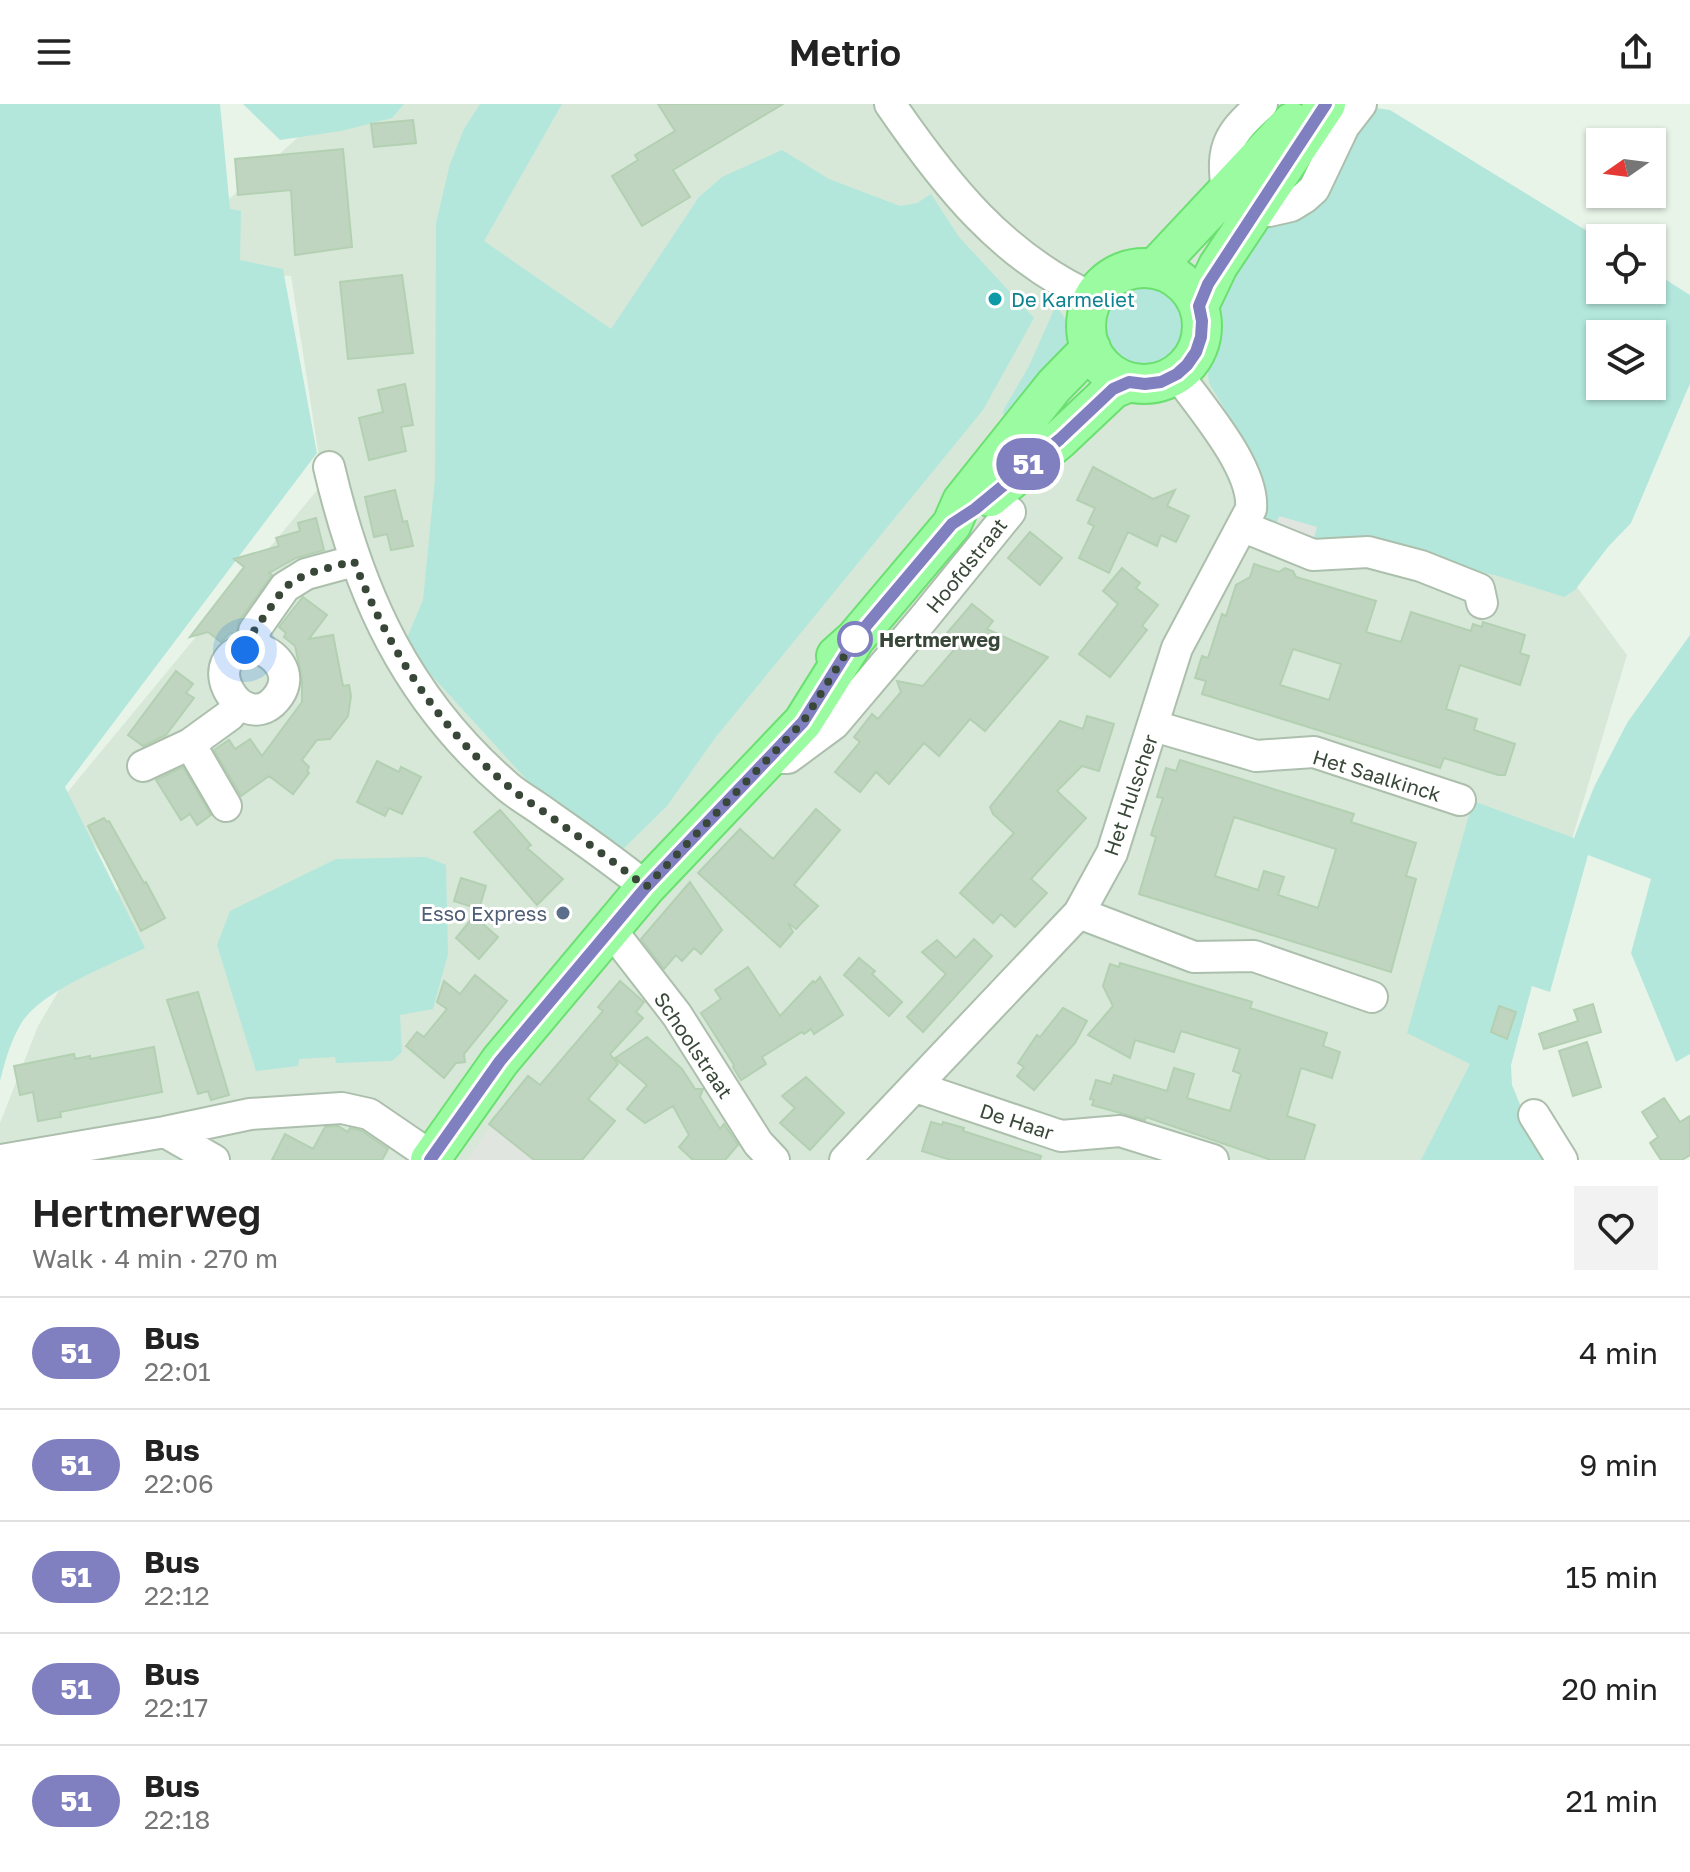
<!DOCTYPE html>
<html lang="en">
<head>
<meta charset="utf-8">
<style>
  body { margin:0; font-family:"Golos Text",sans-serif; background:#f2f2f2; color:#222; height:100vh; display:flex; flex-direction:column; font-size:30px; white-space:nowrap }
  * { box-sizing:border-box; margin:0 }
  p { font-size:26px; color:#767676 }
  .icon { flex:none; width:44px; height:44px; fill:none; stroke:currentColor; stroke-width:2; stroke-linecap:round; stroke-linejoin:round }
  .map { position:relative; height:1056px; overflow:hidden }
  .details { display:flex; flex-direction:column; background:#fff; flex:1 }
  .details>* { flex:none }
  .badge { padding:0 16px; border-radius:26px; font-size:28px; line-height:52px }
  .needle { width:52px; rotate:256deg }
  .fabs { position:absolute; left:1586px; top:24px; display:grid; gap:16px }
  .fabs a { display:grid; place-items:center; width:80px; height:80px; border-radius:0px; background:#fff; box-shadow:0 2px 6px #0004; font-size:40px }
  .you { position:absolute; width:40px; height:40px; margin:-20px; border:6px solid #fff; border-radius:50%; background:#1a73e8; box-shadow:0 0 0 12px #1a73e833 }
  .map>.badge { position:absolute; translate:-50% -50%; box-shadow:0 0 0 4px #fff }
  .round { display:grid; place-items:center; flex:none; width:84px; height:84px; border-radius:0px; background:#f2f2f2 }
  .head { display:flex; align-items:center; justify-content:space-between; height:136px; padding:0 32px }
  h1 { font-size:38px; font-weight:600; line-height:60px }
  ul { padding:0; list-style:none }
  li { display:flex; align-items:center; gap:24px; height:112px; padding:0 32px; border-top:2px solid #e0e0e0 }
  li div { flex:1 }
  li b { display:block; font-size:30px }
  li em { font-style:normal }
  li .badge { min-width:88px; font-weight:700; text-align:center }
  header { display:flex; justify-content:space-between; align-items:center; height:104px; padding:0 32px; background:#fff; font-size:36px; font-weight:600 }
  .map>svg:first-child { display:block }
  .residential { fill:#d7e8d8 }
  .green { fill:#b3e7dc; fill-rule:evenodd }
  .parking { fill:#e1e5e0 }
  .building { fill:#c0d5bf; stroke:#b3d0b2; stroke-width:2; fill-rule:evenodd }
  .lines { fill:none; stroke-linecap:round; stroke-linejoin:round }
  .minor-casing { stroke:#acbfac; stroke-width:34 }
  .major-casing { stroke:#6be070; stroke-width:42 }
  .minor { stroke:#fff; stroke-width:30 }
  .major { stroke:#9bfba1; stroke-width:38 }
  .line-casing { stroke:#fff; stroke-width:18 }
  .line { stroke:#8080c0; stroke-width:12 }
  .walk { stroke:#384737; stroke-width:8; stroke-dasharray:0 14.4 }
  .culture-dot { fill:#0f9aa8; stroke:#fff; stroke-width:3 }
  .stop-dot { fill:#fff; stroke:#8080c0; stroke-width:4 }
  .service-dot { fill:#5c6f8a; stroke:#fff; stroke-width:3 }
  .labels { text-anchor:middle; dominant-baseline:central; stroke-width:6; stroke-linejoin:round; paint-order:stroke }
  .culture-label { font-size:20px; fill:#0d838f; stroke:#fff; text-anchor:start }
  .street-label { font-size:20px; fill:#384737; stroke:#fff }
  .stop-label { font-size:20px; font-weight:bold; fill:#384737; stroke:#fff; text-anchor:start }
  .service-label { font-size:20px; fill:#4e5e75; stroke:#fff; text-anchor:end }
</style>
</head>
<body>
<header><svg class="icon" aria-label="menu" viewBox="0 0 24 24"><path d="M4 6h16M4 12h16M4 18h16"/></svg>Metrio<svg class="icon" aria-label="share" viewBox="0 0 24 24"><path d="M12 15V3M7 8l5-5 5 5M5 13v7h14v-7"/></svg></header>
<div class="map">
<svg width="1690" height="1056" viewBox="0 0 1690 1056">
  <rect width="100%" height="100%" fill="#e9f4e9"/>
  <path class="residential" d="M335 0H1364L1566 468 1627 551 1476 1056H0V1019L38 922 122 779 61 696 323 379 291 172 210 168 199 122Z"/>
  <path class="green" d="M0 0H220L230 105 241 107 240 156 283 165 317 349 65 683 145 844C110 861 43 886 22 918 11 936 5 957 0 977Z
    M243 0H404L392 14 341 27 280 36Z
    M480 0H562L484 137 611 225 699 93 722 73 782 46 829 75 900 102 917 99 931 90 959 133 1034 214 983 306 715 634 667 702 619 749 565 718 404 541 423 496 435 374 436 119 450 60 464 25Z
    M1369 3 1390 6 1600 135V186H1652V167L1690 191V280L1685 291 1631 419 1608 443 1575 486 1564 493 1498 472 1359 438 1314 442 1279 413 1274 430 1264 422C1262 411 1265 402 1265 391 1265 364 1224 305 1209 279L1206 254 1212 232V205L1265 118ZM1600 230H1652V282H1600Z
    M1097 220a45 45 0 1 1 90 0a45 45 0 1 1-90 0Z
    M1056 201 1067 218 1066 248 1005 325 1003 307 1029 262Z
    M1690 531V950L1676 958 1631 849 1651 775 1588 751 1550 888 1532 882 1511 961 1512 981 1543 1056H1421L1470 960 1407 929 1473 697 1574 734 1594 683 1627 619Z
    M426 753 446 761 448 850 433 905 400 911 402 948 392 957 336 959 335 953 299 955 298 962 256 967 217 841 230 807 336 755Z"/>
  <path class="parking" d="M1279 412 1317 423 1312 441 1274 430Z
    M491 1022 540 1056H467Z"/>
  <path class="building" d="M658 0H783L673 66 690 93 642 122 612 72 638 56 635 51 675 27Z
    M413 16 416 39 374 43 371 20Z
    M343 45 352 143 295 151 291 86 238 91 235 55Z
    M402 171 413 249 348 255 340 178Z
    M405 280 413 321 401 323 406 347 369 356 359 314 383 308 378 286Z
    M1093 363 1153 395 1175 386 1167 402 1189 412 1176 438 1161 431 1157 442 1128 428 1109 469 1079 454 1094 422 1088 419 1095 404 1077 396Z
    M395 386 403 418 407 417 413 442 391 446 387 430 374 433 365 393Z
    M316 414 324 446 296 454 269 469 272 471 239 517 236 530 230 529 221 538 208 528 190 533 244 463 234 455 279 442 276 434 300 427 298 419Z
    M1030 428 1062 454 1040 481 1008 454Z
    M1254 460 1279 468 1285 464 1293 467 1296 473 1376 497 1366 528 1401 538 1411 508 1471 527 1473 520 1482 523 1483 518 1525 531 1520 549 1529 552 1520 581 1460 561 1446 605 1477 615 1474 626 1515 640 1505 671H1498L1444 654 1440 664 1202 590 1206 577 1195 574 1202 552 1208 554 1222 510 1226 512 1236 481 1250 473ZM1293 545 1341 560 1329 596 1280 581Z
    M1122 464 1140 479 1136 484 1158 501 1142 522 1147 526 1110 573 1079 550 1118 500 1103 487Z
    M303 493 327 511 309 535 333 531 343 582 349 581 351 592 348 612 330 635 317 636 302 656 309 663 307 667 309 669 293 690 269 672 241 692 214 646 229 636 235 645 250 635 262 652 302 598V574L295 542 284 533 286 529 279 523Z
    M972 500 993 517 987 525 1048 553 985 627 970 615 939 652 924 639 889 680 876 668 860 688 835 668 860 638 854 633 872 610 878 615 901 588 897 577 923 582 959 540 947 529Z
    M176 567 193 580 186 589 194 594 166 631 143 642 128 631Z
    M1087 612 1114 620 1099 667 1082 662 1057 687 1086 714 1031 775 1047 789 1015 823 1001 810 993 819 960 789 1014 729 993 710 990 703 1060 617 1083 625Z
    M1180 656 1354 710 1351 718 1416 739 1406 772 1416 775 1391 868 1139 790 1156 733 1151 731 1163 694 1157 693 1166 664 1176 667ZM1234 713 1336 745 1318 804 1278 791 1284 773 1264 767 1258 786 1215 772Z
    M377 657 399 668 401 663 421 673 402 710 389 704 385 712 357 698Z
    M183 663 211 711 197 721 190 710 181 716 156 676Z
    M816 705 840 726 794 781 818 802 796 825 788 819 793 828 780 843 698 769 740 725 773 755Z
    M500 706 531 741 527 744 563 775 537 801 474 728Z
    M104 714 107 718 109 717 144 779 146 778 165 814 141 827 88 722Z
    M461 774 486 782 479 805 454 797Z
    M690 778 722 826 701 850 694 844 682 857 676 851 664 865 641 835Z
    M474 812 498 833 479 855 456 834Z
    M974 835 992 852 923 928 907 913 946 870 922 848 937 836 956 854Z
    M859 854 875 867 872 870 902 898 889 912 844 871Z
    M1120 859 1252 898 1250 904 1327 929 1323 942 1340 948 1332 974 1301 964 1287 1012 1315 1021 1304 1056H1271L1146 1013 1145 1016 1092 1001 1094 996 1090 995 1096 976 1111 980 1114 971 1167 987 1174 964 1194 970 1187 994 1230 1007 1241 970 1233 967 1240 945 1181 927 1174 948 1135 936 1130 954 1088 931 1113 902 1103 882 1110 860 1119 863Z
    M748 863 780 912 813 877 815 879 820 873 843 911 814 930 811 925 804 930 802 928 762 953 766 960 741 976 733 963 734 961 701 909 721 895 715 886Z
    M475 871 507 897 464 950 465 958 456 959 444 974 406 942 417 928 424 933 447 905 437 898 444 877 460 890Z
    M620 877 644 898 636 908 643 914 610 950 618 960 588 995 615 1017 582 1056H534L489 1020 528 972 540 981 603 907 598 903Z
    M198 888 229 991 211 996 208 987 198 990 167 896Z
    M1593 900 1601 928 1544 945 1539 930 1578 917 1574 906Z
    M1499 902 1516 908 1507 935 1491 928Z
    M1063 904 1087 917 1075 939 1034 986 1017 972 1024 963 1018 959 1037 931 1040 933Z
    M647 933 682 965 695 985H703L700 993 720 1025 724 1020 738 1041 725 1056H693L679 1043 689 1031 673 1002 645 1019 627 1005 647 981 615 954Z
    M1587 938 1601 983 1573 992 1559 947Z
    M154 943 162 988 60 1008 61 1013 38 1017 33 988 20 991 14 962 74 950 75 955 90 952V955Z
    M806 973 844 1009 810 1046 780 1019 795 1004 782 992Z
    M1664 994 1680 1018 1690 1012V1051L1682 1056H1661L1650 1039 1658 1033 1642 1008Z
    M931 1018 942 1021 943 1018 964 1024 963 1027 1041 1052 1040 1056H951L922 1047Z
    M338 1022 348 1028 350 1024 362 1027 388 1045 382 1056H272L285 1030 313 1045 325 1023Z"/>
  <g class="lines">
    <g class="minor-casing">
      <path id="minor" d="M890 0C945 80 1002 153 1093 194
        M1262 0C1230 29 1220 41 1227 86L1255 107H1269L1291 102 1304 94 1314 85 1344 22 1361 0
        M329 363C359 491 406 595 508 683 520 693 535 701 548 711 581 734 615 758 646 783
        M1244 423 1313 451 1368 448 1421 462 1479 485 1482 499
        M256 544C277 550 293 570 279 591 245 641 188 547 256 544L254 527 285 483 306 470 354 457
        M1154 622 1256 652 1314 648 1460 696
        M780 654H788L834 620 923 515 1010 408
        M143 662 190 640
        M226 702 190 640 230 611 238 599
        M1079 809 1194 853 1254 852 1372 893
        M609 829 622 840 677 911 758 1039 774 1056
        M916 983 1061 1032 1120 1027 1213 1056
        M1534 1011 1562 1056
        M165 1028 214 1056
        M2 1056 165 1028 250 1010 342 1004 369 1010 432 1053
        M845 1056 1079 809 1112 749 1177 544 1251 405C1255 365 1201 303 1177 270"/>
    </g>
    <g class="major-casing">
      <path id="major" d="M1086 222a58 58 0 1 1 116 0a58 58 0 1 1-116 0Z
        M1154 165 1292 18
        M1199 202 1218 162 1326 0
        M990 393 1060 335 1113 285 1129 278
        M836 552 855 535 952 420 962 397 1054 282 1091 244
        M430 1056 500 957 646 783 803 618 855 535"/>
    </g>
    <use href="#minor" class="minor"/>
    <use href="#major" class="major"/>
  </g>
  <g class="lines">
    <g class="line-casing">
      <path id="line" d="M430 1056 500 957 646 783 803 618 855 535 952 420 975 405 1060 335 1113 285 1129 278 1145 280 1161 278 1177 270 1187 261 1196 248 1201 233 1202 217 1199 202 1208 180 1326 0"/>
    </g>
    <use href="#line" class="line"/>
    <path class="walk" d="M245 546 256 544 254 527 285 483 306 470 354 457C387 543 437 622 508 682 520 693 535 701 548 711 581 734 614 758 646 783L803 618 855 535"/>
  </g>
  <circle class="culture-dot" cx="995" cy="195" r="8"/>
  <circle class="stop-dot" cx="855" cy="535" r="16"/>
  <circle class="service-dot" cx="563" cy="809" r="8"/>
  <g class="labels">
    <g class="culture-label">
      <text x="1011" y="195">De Karmeliet</text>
    </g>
    <g class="street-label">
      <text transform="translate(966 461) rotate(-51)">Hoofdstraat</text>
      <text transform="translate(1377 671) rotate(17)">Het Saalkinck</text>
      <text transform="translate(1130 691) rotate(-71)">Het Hulscher</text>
      <text transform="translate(694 941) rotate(56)">Schoolstraat</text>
      <text transform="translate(1017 1017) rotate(18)">De Haar</text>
    </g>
    <g class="stop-label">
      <text x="879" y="535">Hertmerweg</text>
    </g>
    <g class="service-label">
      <text x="547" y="809">Esso Express</text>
    </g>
  </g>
</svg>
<div class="fabs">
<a><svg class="needle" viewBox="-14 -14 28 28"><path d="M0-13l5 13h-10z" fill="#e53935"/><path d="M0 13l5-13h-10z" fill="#767676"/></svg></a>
<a><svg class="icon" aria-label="locate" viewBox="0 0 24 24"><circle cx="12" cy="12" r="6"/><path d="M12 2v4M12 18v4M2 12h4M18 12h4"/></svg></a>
<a><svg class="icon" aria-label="layers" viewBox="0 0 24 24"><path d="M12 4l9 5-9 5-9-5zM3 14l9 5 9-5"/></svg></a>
</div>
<div class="you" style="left:245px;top:546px"></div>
<b class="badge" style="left:1028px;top:360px;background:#8080c0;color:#fff">51</b>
</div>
<section class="details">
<div class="head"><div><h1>Hertmerweg</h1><p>Walk · 4 min · 270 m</p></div><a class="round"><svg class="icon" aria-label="heart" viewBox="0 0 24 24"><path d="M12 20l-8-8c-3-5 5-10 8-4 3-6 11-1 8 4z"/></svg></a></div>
<ul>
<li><span class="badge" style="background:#8080c0;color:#fff">51</span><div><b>Bus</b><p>22:01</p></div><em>4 min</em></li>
<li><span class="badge" style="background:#8080c0;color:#fff">51</span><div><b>Bus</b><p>22:06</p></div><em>9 min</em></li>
<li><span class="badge" style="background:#8080c0;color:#fff">51</span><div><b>Bus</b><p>22:12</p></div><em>15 min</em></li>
<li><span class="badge" style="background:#8080c0;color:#fff">51</span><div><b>Bus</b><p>22:17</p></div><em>20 min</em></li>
<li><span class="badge" style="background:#8080c0;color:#fff">51</span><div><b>Bus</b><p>22:18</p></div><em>21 min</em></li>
</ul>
</section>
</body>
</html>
